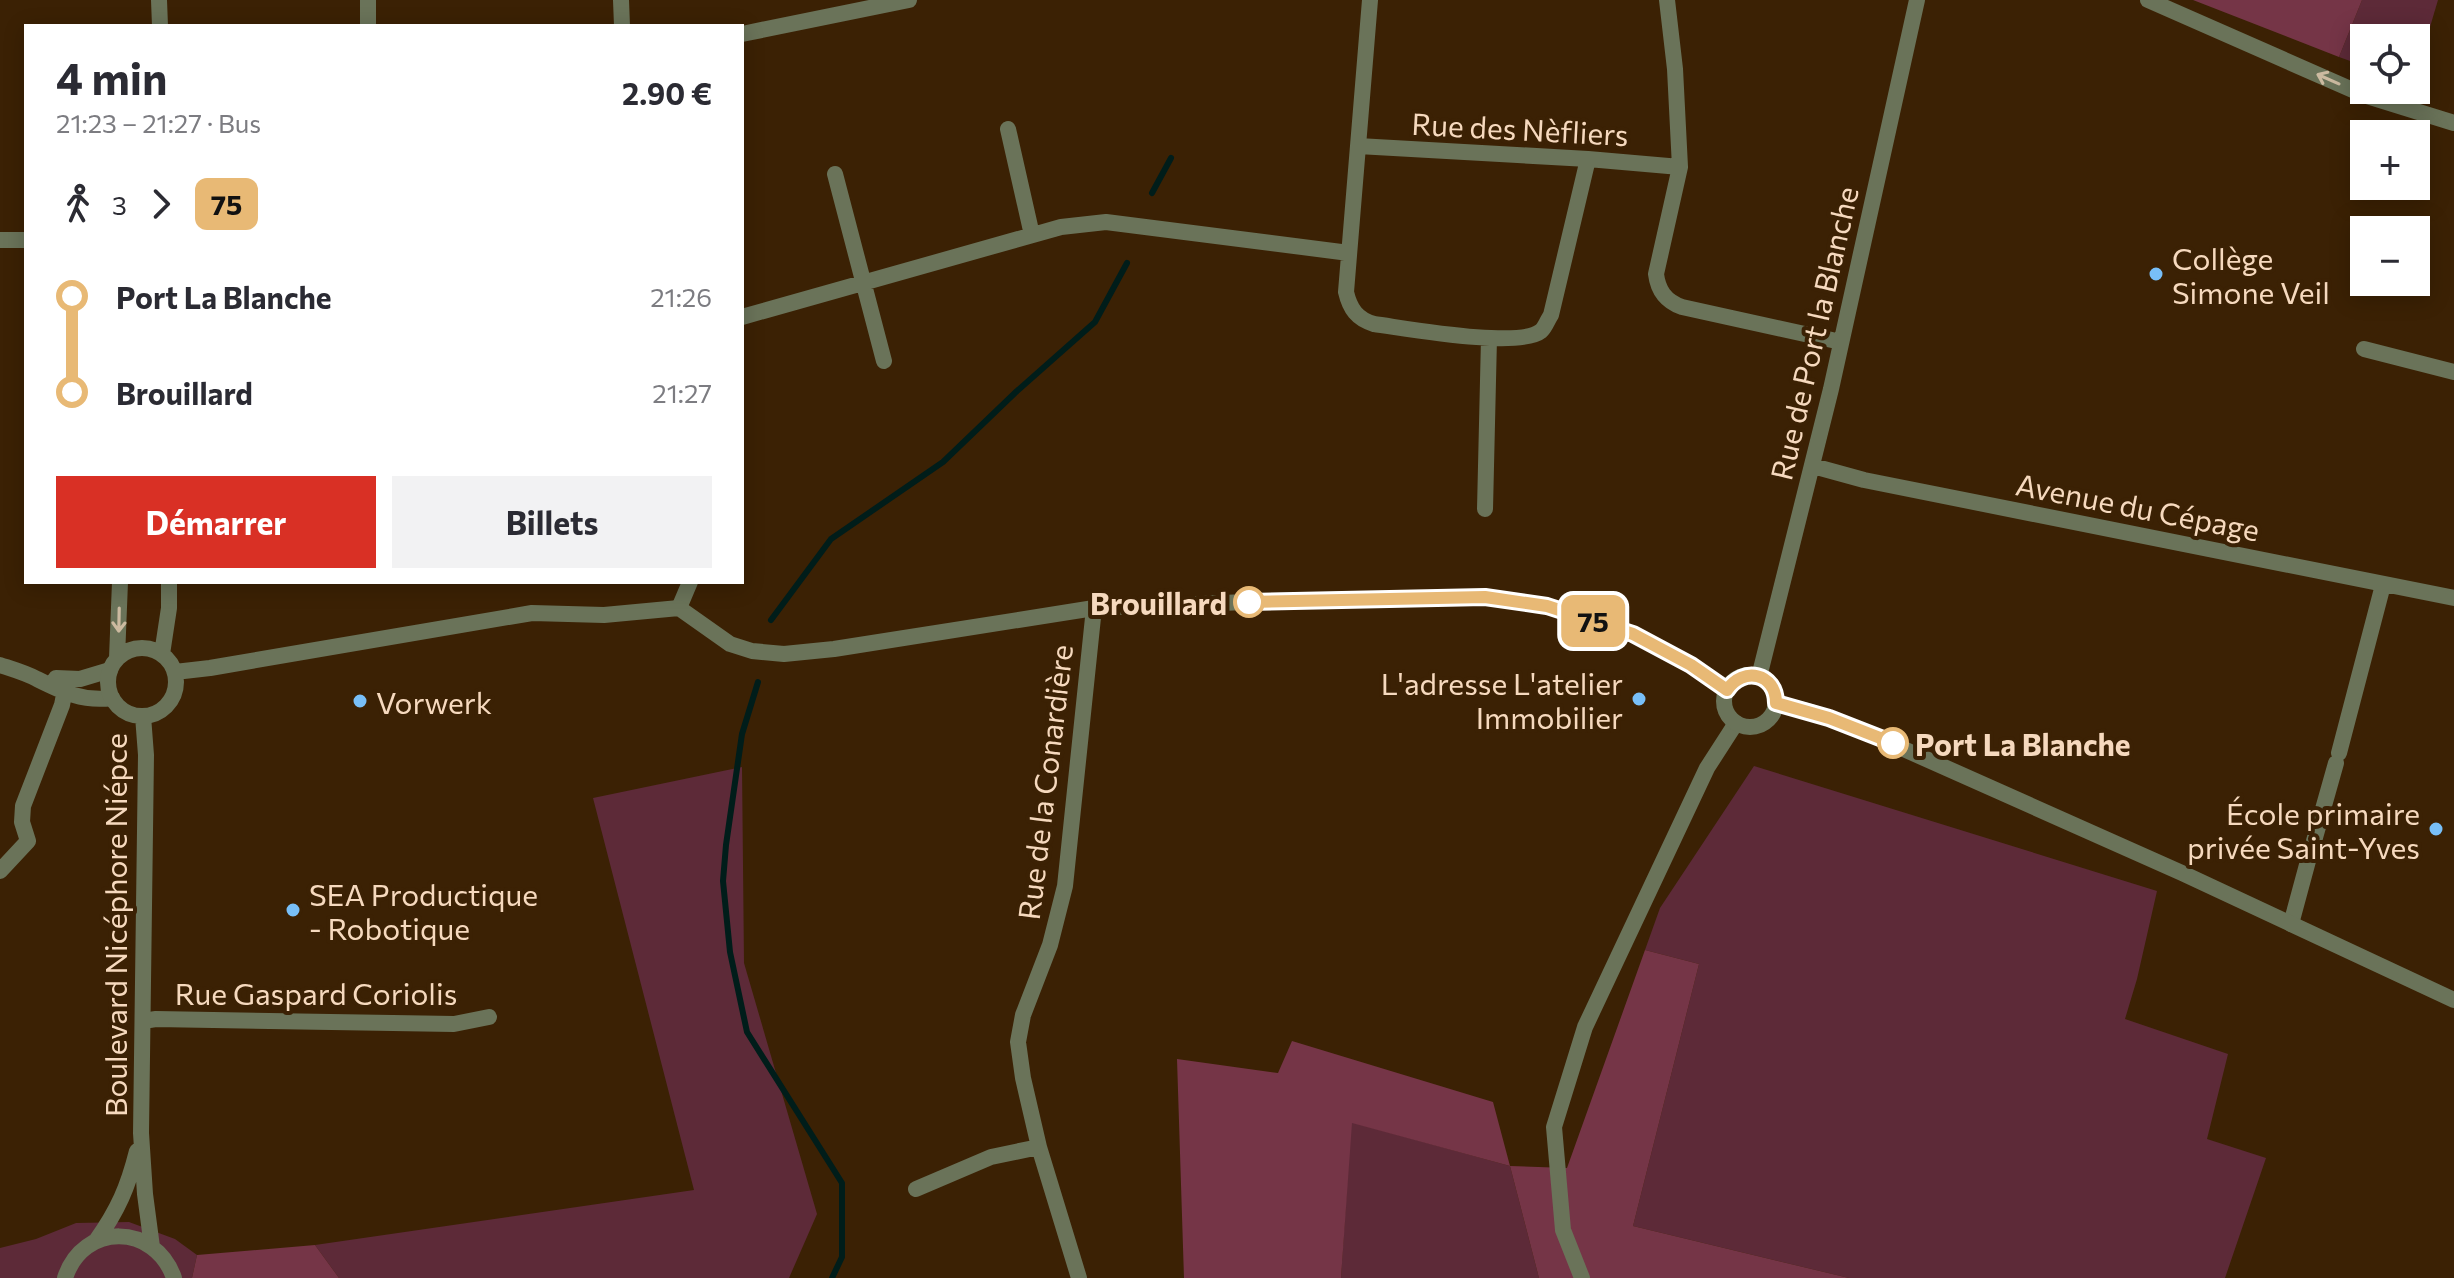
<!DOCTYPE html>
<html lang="fr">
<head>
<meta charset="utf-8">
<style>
  body { margin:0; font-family:Commissioner,sans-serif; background:#f2f2f3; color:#2b2b33; height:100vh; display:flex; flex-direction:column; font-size:30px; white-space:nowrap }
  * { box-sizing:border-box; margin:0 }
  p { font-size:26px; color:#7c7c81 }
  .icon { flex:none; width:44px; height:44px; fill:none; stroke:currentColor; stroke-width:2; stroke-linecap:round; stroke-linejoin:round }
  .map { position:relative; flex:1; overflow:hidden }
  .sheet { position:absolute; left:24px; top:24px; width:720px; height:560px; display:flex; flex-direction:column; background:#fff; border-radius:0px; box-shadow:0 4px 20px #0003 }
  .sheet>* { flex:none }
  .badge { padding:0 16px; border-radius:12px; font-size:28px; line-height:52px }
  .tools { position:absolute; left:2350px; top:24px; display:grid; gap:16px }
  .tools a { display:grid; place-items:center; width:80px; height:80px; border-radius:0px; background:#fff; box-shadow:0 4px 20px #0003; font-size:40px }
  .map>.badge { position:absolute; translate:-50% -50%; box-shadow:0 0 0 4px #fff }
  .legs { display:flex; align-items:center; gap:12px; height:88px; padding:0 32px; font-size:26px }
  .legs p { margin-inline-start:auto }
  .headline { display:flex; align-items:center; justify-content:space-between; height:136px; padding:0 32px }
  h1 { font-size:44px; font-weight:700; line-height:60px }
  .button { display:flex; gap:16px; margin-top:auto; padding:16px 32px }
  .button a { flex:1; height:92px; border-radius:0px; background:#d93025; color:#fff; font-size:32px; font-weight:700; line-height:92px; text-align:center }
  .button a+a { background:#f2f2f3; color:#2b2b33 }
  ul { padding:0 32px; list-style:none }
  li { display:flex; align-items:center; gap:28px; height:96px; font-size:30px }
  li i { display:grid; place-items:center; width:12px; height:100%; margin:0 10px; background:currentColor }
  li i::after { content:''; width:20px; height:20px; margin:-10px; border:6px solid; border-radius:50%; background:#fff }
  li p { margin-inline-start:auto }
  li:first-child i { background:linear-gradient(#0000 50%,currentColor 0) }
  li:last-child i { background:linear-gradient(currentColor 50%,#0000 0) }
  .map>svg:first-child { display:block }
  .green { fill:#5d2a38 }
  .forest { fill:#753547 }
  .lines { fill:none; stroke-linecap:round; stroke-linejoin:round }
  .stream { stroke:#001d1a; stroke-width:6 }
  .minor { stroke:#6a7359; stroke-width:16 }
  .tertiary { stroke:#6a7359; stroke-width:16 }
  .oneway { stroke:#ccbaa0 }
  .line-1-casing { stroke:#fff; stroke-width:18 }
  .line-1 { stroke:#e8b975; stroke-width:12 }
  .poi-dot { fill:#78bff8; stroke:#3b2104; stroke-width:3 }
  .stop-1-dot { fill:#fff; stroke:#e8b975; stroke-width:4 }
  .labels { text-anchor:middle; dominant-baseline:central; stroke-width:8; stroke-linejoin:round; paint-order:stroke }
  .street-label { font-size:30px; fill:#f6d9be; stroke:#3b2104 }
  .poi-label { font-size:30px; fill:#f6d9be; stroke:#3b2104; text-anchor:start }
  .stop-label { font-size:30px; font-weight:bold; fill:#f6d9be; stroke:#3b2104; text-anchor:end }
</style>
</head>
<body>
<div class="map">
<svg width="2454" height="1278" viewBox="0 0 2454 1278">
  <rect width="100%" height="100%" fill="#3b2104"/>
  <path class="green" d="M2362 0H2438L2416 74V38H2364V66L2339 57Z
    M1754 766 2157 891 2137 979 2125 1019 2228 1054 2207 1139 2266 1158 2225 1278H1849L1633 1226 1699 964 1645 950 1660 908Z
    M742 767 744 963 817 1214 789 1278H339L315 1245 694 1190 593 798Z
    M1351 1122 1510 1166 1539 1278H1341Z
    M129 1222 175 1239 197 1255 192 1278H0V1248L36 1239 76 1223Z"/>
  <path class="forest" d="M2193 0H2362L2339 57Z
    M1645 950 1699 964 1633 1226 1849 1278H1539L1510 1166 1352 1123 1341 1278H1184L1177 1059 1278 1073 1292 1041 1493 1102 1510 1166 1567 1168Z
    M315 1245 339 1278H192L197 1255Z"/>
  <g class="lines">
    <path class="stream" d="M1152 193 1171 158
      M771 620 831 539 943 462 1017 391 1095 322 1127 263
      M758 682 742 734 726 845 723 881 730 952 747 1032 842 1183V1257L832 1278"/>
    <path class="minor" d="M621 0 622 26
      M1370 0 1346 292C1350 309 1357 319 1374 324 1405 328 1519 349 1541 331 1545 328 1548 319 1551 315L1588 159
      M1667 0 1675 69 1680 167 1656 274C1658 290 1665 301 1682 307L1841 342
      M2148 0 2364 95 2454 123
      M368 26V0
      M742 34 909 0
      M1008 129 1032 235
      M1358 146 1588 159 1680 167
      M835 174 884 361
      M0 240H26
      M742 317 1061 227 1106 222 1349 253
      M2364 349 2454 372
      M1813 466 1864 480 2454 598
      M1485 509 1489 338
      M679 608 690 582
      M0 665C12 669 26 673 37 679 63 692 83 702 112 698
      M1759 677 1831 389 1917 0
      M56 678 80 679 110 670
      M2339 753 2383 585
      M2314 841 2336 763
      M0 871 28 841 22 822 23 806 62 705 67 679
      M2291 924 2308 861
      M143 1021 156 1019 454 1024 489 1017
      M916 1189 991 1157 1039 1147
      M1079 1278 1039 1147 1023 1078 1018 1042 1023 1015 1050 945 1065 886 1094 608
      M1582 1278 1563 1230 1554 1127 1585 1027 1707 768 1736 723"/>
    <path class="tertiary" d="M159 0 160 26
      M108 682a34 34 0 1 1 68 0a34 34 0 1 1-68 0Z
      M162 654 169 608V582
      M117 658 120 582
      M175 672 210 668 532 613 604 615 679 608 730 644 752 651 784 654 834 649 1094 608 1273 601 1485 597 1547 606 1633 634 1691 665 1727 690
      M1724 701a26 26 0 1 1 52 0a26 26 0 1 1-52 0Z
      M1776 703 1811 712 1870 734 2182 873 2454 1000
      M143 716 146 755 141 1133 145 1194 152 1247
      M96 1241C118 1210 128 1187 137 1151
      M65 1278C83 1222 155 1223 174 1278"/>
  </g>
  <defs><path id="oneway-shaft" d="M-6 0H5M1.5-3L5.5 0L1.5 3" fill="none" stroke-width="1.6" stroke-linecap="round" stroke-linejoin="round" transform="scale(2)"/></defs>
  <g class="oneway">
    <use href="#oneway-shaft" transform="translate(2328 79) rotate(-156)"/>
    <use href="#oneway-shaft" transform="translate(119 620) rotate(91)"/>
  </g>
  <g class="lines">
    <g class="line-1-casing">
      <path id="line-1" d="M1249 602 1485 597 1547 606 1633 634 1691 665 1727 690C1743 666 1776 673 1776 703L1829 718 1893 743"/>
    </g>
    <use href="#line-1" class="line-1"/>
  </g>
  <g class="poi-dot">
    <circle cx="2156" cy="274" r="8"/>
    <circle cx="1639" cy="699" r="8"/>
    <circle cx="360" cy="701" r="8"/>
    <circle cx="2436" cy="829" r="8"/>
    <circle cx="293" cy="910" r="8"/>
  </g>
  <g class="stop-1-dot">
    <circle cx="1249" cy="602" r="14"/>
    <circle cx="1893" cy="743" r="14"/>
  </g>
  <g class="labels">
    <g class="street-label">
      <text transform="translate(1520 128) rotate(3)">Rue des Nèfliers</text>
      <text transform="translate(1813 333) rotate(-77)">Rue de Port la Blanche</text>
      <text transform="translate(2138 506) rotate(11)">Avenue du Cépage</text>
      <text transform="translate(1044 782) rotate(-83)">Rue de la Conardière</text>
      <text transform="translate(114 925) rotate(-90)">Boulevard Nicéphore Niépce</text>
      <text x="316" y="992">Rue Gaspard Coriolis</text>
    </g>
    <g class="poi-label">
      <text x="2172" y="257">Collège<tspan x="2172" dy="34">Simone Veil</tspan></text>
      <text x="1623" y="682" text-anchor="end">L'adresse L'atelier<tspan x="1623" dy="34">Immobilier</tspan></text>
      <text x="376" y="701">Vorwerk</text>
      <text x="2420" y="812" text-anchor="end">École primaire<tspan x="2420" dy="34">privée Saint-Yves</tspan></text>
      <text x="309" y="893">SEA Productique<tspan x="309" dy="34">- Robotique</tspan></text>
    </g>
    <g class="stop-label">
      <text x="1227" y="602">Brouillard</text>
      <text x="1915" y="743" text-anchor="start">Port La Blanche</text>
    </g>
  </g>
</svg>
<div class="tools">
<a><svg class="icon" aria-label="locate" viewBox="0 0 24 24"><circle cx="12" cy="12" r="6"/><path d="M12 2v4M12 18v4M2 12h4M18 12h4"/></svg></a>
<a>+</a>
<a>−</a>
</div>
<b class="badge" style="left:1593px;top:621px;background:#e8b975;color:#111">75</b>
<section class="sheet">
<div class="headline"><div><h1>4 min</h1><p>21:23 – 21:27 · Bus</p></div><b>2.90 €</b></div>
<div class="legs"><svg class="icon" aria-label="walk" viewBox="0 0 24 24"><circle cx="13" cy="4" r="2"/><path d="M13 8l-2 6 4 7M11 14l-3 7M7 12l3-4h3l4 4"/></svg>3<svg class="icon" aria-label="forward" viewBox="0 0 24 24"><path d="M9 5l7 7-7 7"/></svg><b class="badge" style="background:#e8b975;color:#111">75</b></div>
<ul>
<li><i style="color:#e8b975"></i><b>Port La Blanche</b><p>21:26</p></li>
<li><i style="color:#e8b975"></i><b>Brouillard</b><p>21:27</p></li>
</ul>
<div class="button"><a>Démarrer</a><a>Billets</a></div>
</section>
</div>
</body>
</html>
